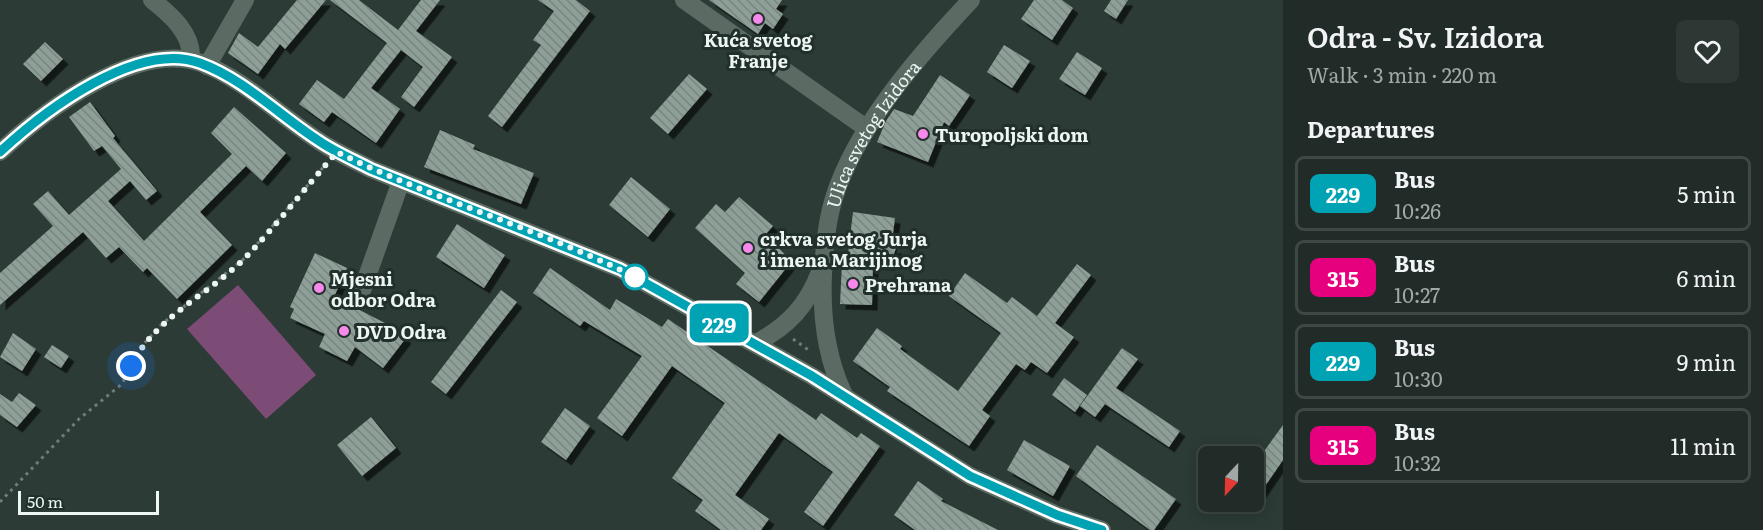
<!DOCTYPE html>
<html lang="en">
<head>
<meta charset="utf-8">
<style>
  body { margin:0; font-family:Literata,serif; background:#2d3834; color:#f1f3f6; height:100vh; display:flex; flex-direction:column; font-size:22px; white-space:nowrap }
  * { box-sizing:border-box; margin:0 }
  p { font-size:20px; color:#a2a7a8 }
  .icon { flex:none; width:33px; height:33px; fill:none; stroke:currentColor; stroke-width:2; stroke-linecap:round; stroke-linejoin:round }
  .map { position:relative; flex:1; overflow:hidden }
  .panel { display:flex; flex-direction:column; background:#212c28; width:480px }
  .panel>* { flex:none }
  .badge { padding:0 12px; border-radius:9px; font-size:21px; line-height:39px }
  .needle { width:39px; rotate:202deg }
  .tools { position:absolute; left:1198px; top:446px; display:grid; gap:12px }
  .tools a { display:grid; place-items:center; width:66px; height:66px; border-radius:9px; background:#212c28; box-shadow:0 3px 15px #0003,0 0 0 2px #3e4845; font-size:30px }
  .scale { position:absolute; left:18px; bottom:15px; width:141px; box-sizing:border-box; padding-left:6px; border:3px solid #edf6f2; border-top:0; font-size:16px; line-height:21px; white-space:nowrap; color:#edf6f2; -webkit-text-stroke:4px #22302b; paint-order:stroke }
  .you { position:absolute; width:30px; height:30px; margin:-15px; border:4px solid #fff; border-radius:50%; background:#1a73e8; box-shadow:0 0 0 9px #1a73e833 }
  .map>.badge { position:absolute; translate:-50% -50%; box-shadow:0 0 0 3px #fff }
  h2 { padding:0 24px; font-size:22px; line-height:54px }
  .round { display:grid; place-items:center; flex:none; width:63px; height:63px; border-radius:9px; background:#2d3834 }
  .head { display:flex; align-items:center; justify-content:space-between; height:102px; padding:0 24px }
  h1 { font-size:28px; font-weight:600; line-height:45px }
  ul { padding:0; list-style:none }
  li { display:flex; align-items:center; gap:18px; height:75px; margin:0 12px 9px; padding:0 12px; border:3px solid #3e4845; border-radius:9px }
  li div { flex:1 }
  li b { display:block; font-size:22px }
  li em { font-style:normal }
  li .badge { min-width:66px; font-weight:700; text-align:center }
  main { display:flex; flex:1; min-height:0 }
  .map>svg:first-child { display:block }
  .pitch { fill:#7c4b76 }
  .building { fill:url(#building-back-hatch); filter:url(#shadow) }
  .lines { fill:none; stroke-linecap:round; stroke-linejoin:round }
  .path { stroke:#707d78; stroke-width:3; stroke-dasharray:3 4.5; stroke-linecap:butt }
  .minor { stroke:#5b6b64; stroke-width:18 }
  .line-casing { stroke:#fff; stroke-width:14 }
  .line { stroke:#00a3b4; stroke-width:9 }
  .walk { stroke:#edf6f2; stroke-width:6; stroke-dasharray:0 10.8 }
  .poi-dot { fill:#f788ec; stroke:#22302b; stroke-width:2 }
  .stop-dot { fill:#fff; stroke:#00a3b4; stroke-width:3 }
  .labels { text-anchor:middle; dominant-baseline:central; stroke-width:6; stroke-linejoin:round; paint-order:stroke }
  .poi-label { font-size:18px; font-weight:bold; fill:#edf6f2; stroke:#22302b; text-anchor:start }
  .street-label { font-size:18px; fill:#edf6f2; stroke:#22302b }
</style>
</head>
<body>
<main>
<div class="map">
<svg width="1283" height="530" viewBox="0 0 1283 530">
  <defs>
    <pattern id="building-back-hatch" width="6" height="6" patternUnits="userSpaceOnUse" patternTransform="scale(1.5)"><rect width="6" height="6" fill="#8e9f98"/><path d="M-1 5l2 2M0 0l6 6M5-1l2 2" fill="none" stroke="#798680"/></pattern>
    <filter id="shadow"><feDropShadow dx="5.5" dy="5.5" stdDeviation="0" flood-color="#0009"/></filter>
  </defs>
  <rect width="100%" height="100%" fill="#2c3b35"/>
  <path class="pitch" d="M238 285 316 375 266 419 187 329Z"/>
  <path class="building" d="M297 0H326L285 49 280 44 258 74 228 53 239 33 258 47Z
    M330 0H359L398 30 421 0H440L416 31 452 57 414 107 401 97 423 67 401 50 371 88 400 109 376 143 332 112 324 122 299 104 317 80 344 99 387 43Z
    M538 0H576L590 11 502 127 488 116 541 45 533 40 554 11Z
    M709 0H782L776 9 783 14 773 29 765 23 758 34Z
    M1034 0H1062L1073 8 1052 40 1021 19Z
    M1111 0H1128L1116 19 1104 11Z
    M45 42 63 59 41 81 23 64Z
    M1004 45 1030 61 1012 88 987 72Z
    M1077 52 1102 68 1085 95 1059 79Z
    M689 74 707 89 668 134 650 118Z
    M940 75 970 95 949 126 944 122 928 162 877 142 886 121 894 109 913 116Z
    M90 102 115 136 113 138 157 191 146 200 130 181 108 201 144 241 232 154 211 133 234 107 286 153 262 181 246 166 200 212 232 245 177 299 147 268 143 272 119 247 106 258 83 232 0 305V273L53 226 33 204 48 191 69 215 121 169 102 146 94 151 69 117Z
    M440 130 475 145 473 149 534 173 521 204 424 167Z
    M631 177 670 209 648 237 609 205Z
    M739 197 773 226 765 235 792 261 759 302 736 284 745 273 695 228 716 204 725 212Z
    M853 212 895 218 891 248H896L890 265 873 264 872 305 840 304 842 263H847Z
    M457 224 505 255 484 288 436 257Z
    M315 253 347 268 334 297 387 324 406 338 383 368 355 347 347 361 319 347 325 334 290 318 294 309 290 307Z
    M1077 264 1091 275 1055 323 1074 337 1047 373 1031 362 1025 370 1016 364 982 410 990 416 969 446 887 391 890 387 853 361 877 328 902 346 900 349 958 391 1001 333 949 296 965 273 1007 303 1012 297 1037 316Z
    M550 268 610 310 616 299 662 327 668 319 816 420 821 413 857 438 861 433 880 446 823 526 804 512 833 472 779 433 735 495 769 519 761 530H721L695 511 703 500 672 478 725 403 672 366 622 436 597 418 642 356 584 321 580 326 533 293Z
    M501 290 517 302 446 394 431 382Z
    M13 333 36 349 22 371 0 357Z
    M52 345 69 356 61 368 44 357Z
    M1122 348 1138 359 1116 388 1180 431 1169 447 1105 404 1095 417 1080 406Z
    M1064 378 1087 395 1075 412 1052 395Z
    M19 393 36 405 17 427 0 415V394L12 402Z
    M565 408 590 426 566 460 541 442Z
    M371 417 396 448 362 476 337 445Z
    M1283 425V460L1254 502V465Z
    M1024 440 1070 466 1053 496 1007 470Z
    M1097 445 1176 499 1154 530H1150L1076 476Z
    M918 481 943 499 941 501 998 530H915L894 515Z"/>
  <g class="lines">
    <path class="path" d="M793 339 810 351
      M0 502 79 419 122 384 140 348 162 324 245 258 326 164"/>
    <g class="minor">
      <path d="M152 0C171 15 193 34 191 60"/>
      <path d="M684 0 866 128"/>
      <path d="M207 66 245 0"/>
      <path d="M0 152C44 111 137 40 201 63 244 79 280 116 319 141 335 152 354 160 371 169L620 269 812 376 970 476 1057 515 1102 530"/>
      <path d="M359 299 401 181"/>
      <path d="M756 343C788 326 807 306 820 272"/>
      <path id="s1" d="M844 395C826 357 821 318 823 275 824 249 826 223 834 198 856 127 920 54 971 0"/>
    </g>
  </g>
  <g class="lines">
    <g class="line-casing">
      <path id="line" d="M0 152C44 111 137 40 200 63 244 79 280 116 319 141 335 152 354 160 371 169L620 269 812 376 970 476 1057 515 1102 530"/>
    </g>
    <use href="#line" class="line"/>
    <path class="walk" d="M131 366C156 316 209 295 247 256 278 223 307 186 337 152 434 200 540 229 637 278L635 277"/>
  </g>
  <g class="poi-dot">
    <circle cx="758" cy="19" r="6"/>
    <circle cx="923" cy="134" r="6"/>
    <circle cx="748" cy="248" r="6"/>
    <circle cx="853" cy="284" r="6"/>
    <circle cx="319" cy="288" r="6"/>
    <circle cx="344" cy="331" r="6"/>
  </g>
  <circle class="stop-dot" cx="635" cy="277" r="12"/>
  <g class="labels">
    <g class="poi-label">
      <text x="758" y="39" text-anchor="middle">Kuća svetog<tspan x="758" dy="21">Franje</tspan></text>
      <text x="935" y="134">Turopoljski dom</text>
      <text x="760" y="238">crkva svetog Jurja<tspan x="760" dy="21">i imena Marijinog</tspan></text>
      <text x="331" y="278">Mjesni<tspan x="331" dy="21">odbor Odra</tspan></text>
      <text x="865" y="284">Prehrana</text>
      <text x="356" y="331">DVD Odra</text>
    </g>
    <g class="street-label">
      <text stroke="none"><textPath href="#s1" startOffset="276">Ulica svetog Izidora</textPath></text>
    </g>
  </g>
</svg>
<div class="tools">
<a><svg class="needle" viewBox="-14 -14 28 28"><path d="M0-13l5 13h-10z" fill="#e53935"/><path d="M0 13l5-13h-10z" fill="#a2a7a8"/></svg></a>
</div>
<div class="scale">50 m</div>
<div class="you" style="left:131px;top:366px"></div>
<b class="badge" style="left:719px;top:323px;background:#00a3b4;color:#fff">229</b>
</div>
<section class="panel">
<div class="head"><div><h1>Odra - Sv. Izidora</h1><p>Walk · 3 min · 220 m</p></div><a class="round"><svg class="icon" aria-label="heart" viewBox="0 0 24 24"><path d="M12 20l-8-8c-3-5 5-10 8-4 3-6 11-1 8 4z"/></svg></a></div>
<h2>Departures</h2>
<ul>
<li><span class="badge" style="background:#00a3b4;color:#fff">229</span><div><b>Bus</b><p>10:26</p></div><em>5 min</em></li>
<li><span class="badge" style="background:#e6007e;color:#fff">315</span><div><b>Bus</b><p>10:27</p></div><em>6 min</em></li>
<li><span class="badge" style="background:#00a3b4;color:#fff">229</span><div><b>Bus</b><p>10:30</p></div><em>9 min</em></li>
<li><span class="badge" style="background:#e6007e;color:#fff">315</span><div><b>Bus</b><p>10:32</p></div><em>11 min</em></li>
</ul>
</section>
</main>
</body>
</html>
